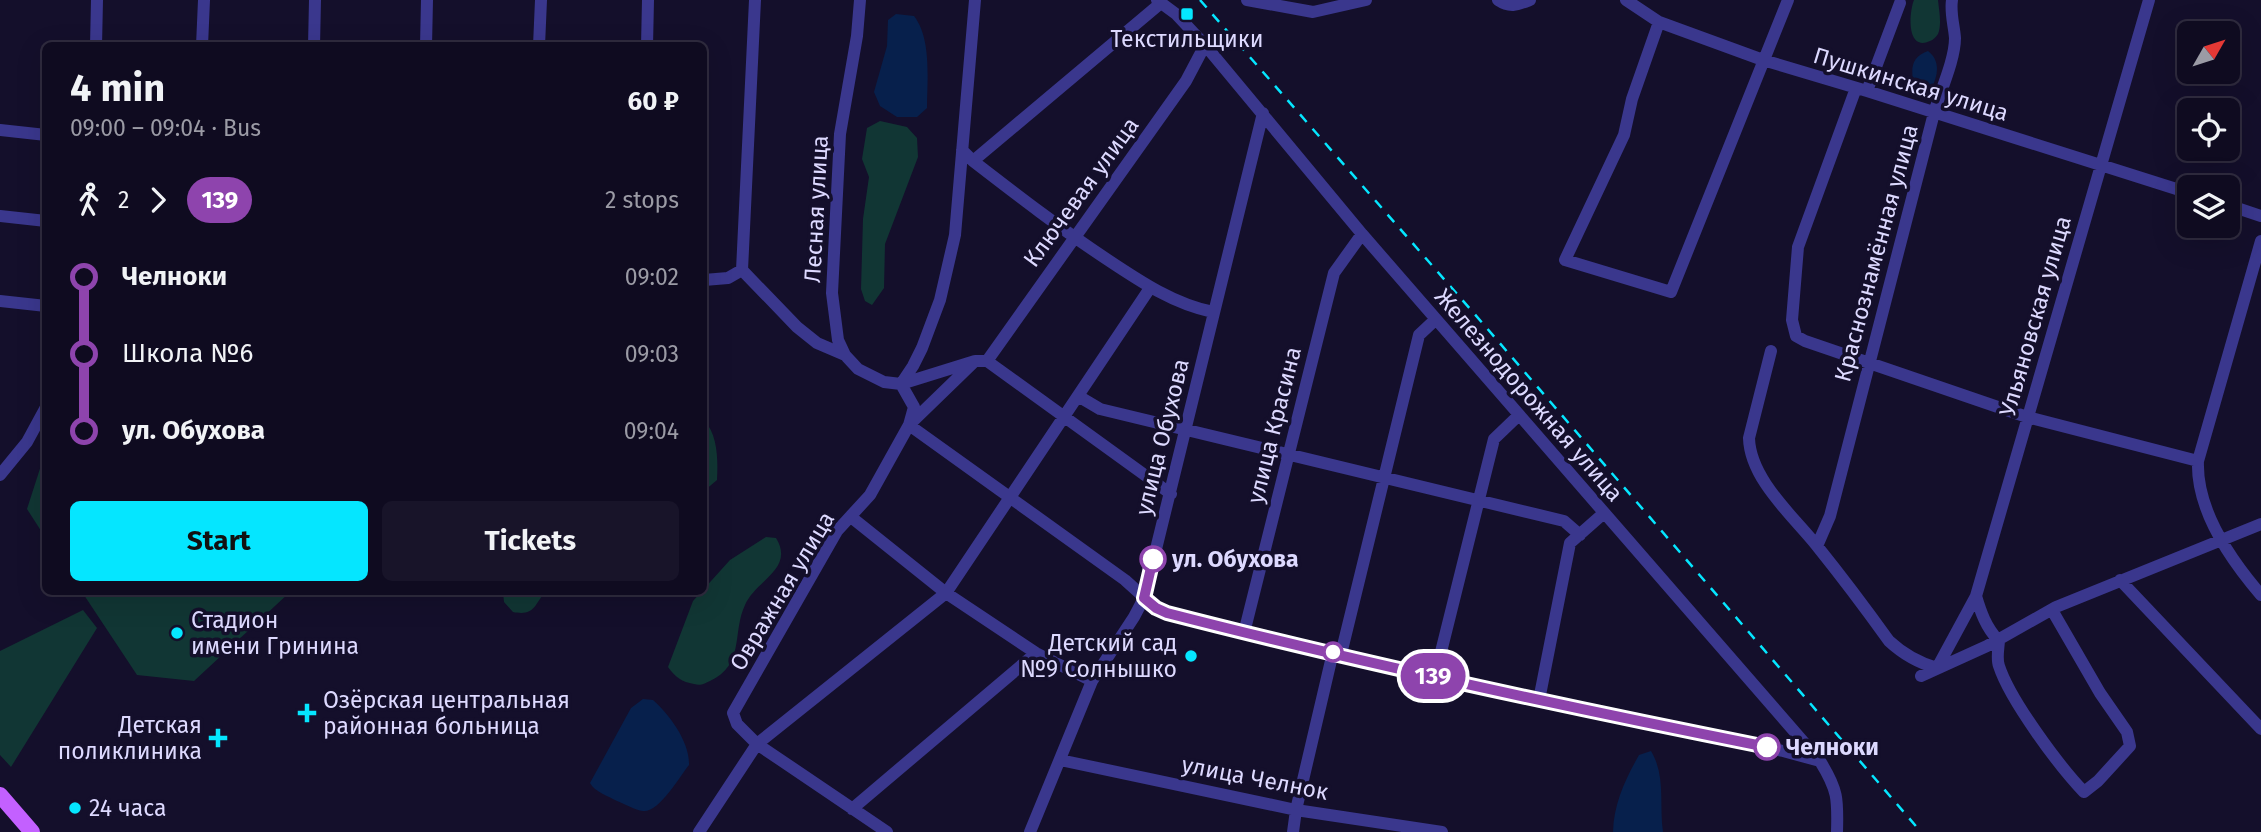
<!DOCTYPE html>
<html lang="en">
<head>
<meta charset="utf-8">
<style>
  body { margin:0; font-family:"Fira Sans",sans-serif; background:#181429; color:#f1f3f6; height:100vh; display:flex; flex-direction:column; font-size:26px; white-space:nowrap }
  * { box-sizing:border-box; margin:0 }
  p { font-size:23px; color:#9b9ba5 }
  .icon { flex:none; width:38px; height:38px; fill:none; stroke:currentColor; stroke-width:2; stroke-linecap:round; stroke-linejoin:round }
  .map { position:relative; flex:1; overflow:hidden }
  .panel { position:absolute; left:42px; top:42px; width:665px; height:553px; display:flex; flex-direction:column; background:#0f0b20; border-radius:10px; box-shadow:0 7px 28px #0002,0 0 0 2px #2f2b3e }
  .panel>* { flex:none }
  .badge { padding:0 14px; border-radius:23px; font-size:24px; line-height:46px }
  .needle { width:46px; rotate:51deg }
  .controls { position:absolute; left:2177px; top:21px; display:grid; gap:14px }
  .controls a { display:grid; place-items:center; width:63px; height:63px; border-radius:10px; background:#0f0b20; box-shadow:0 7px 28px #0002,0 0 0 2px #2f2b3e; font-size:35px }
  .map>.badge { position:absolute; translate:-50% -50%; box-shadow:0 0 0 4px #fff }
  .legs { display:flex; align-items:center; gap:10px; height:77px; padding:0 28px; font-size:23px }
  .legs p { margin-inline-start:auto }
  .headline { display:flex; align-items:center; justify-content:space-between; height:119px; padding:0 28px }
  h1 { font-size:38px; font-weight:700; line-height:52px }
  .action { display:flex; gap:14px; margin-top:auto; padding:14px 28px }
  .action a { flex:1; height:80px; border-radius:10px; background:#05e6ff; color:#111; font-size:28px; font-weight:700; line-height:80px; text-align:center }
  .action a+a { background:#181429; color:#f1f3f6 }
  ul { padding:0 28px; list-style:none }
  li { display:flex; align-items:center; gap:24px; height:77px; font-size:26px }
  li i { display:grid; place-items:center; width:10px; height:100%; margin:0 9px; background:currentColor }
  li i::after { content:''; width:18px; height:18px; margin:-9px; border:5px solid; border-radius:50%; background:#0f0b20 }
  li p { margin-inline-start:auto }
  li:first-child i { background:linear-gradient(#0000 50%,currentColor 0) }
  li:last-child i { background:linear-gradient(currentColor 50%,#0000 0) }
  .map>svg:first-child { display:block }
  .green { fill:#113634 }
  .water { fill:#07204c }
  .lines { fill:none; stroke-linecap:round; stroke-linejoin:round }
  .minor { stroke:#3a378d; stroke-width:12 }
  .major { stroke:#c360ff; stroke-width:16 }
  .rail { stroke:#05e6ff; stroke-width:2.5; stroke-dasharray:10 9; stroke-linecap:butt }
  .line-1-casing { stroke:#fff; stroke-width:16 }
  .line-1 { stroke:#8e44ad; stroke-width:10 }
  .poi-dot { fill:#05e6ff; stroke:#140f2b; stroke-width:2.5 }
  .stop-1-dot { fill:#fff; stroke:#8e44ad; stroke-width:3.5 }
  .labels { text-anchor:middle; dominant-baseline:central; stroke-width:7; stroke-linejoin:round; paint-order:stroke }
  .poi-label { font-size:23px; fill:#ddd9ff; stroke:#140f2b; text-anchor:start }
  .street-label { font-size:23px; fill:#ddd9ff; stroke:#140f2b }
  .stop-label { font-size:23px; font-weight:bold; fill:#ddd9ff; stroke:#140f2b; text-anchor:start }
</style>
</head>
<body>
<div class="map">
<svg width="2261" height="832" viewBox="0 0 2261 832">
  <rect width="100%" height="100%" fill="#140f2b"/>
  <path class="green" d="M1914 0H1938C1939 10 1942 24 1938 34 1936 37 1933 40 1930 41 1906 52 1909 12 1914 0Z
    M880 121 907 127 917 138 918 157 885 244 884 288 872 305 865 301 861 289 863 219 869 177 862 159 867 128Z
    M704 420C718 435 718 460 717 480L704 491Z
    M45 453V537L27 509Z
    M766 537 776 538C795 569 756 580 745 605 732 632 745 665 710 681 703 684 701 686 694 684 682 682 675 677 668 667L693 601 730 560Z
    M82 592H290L194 681 137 675Z
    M503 592H545C534 606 534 616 513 612L504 602Z
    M83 610 97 628 11 767 0 755V651Z"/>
  <path class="water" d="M896 14 914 16C932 39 927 81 927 108L917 117H897L880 106 874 92 887 46 888 20Z
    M1928 51C1941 61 1938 76 1931 89L1923 91 1914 86C1911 70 1910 57 1928 51Z
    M643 699 653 700C669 714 690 742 689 765 680 776 659 813 643 811 635 810 625 804 617 801 608 796 595 792 590 783L631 708Z
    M1651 751C1666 776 1659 804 1663 832H1613C1614 803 1625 780 1639 755Z"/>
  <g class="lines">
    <path class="minor" d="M860 0 857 36 840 134 832 293 838 340 845 355 858 369 884 382 901 384 975 361H987
      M1157 0 1176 14 1205 45 1362 234 1820 761C1838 790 1838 799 1837 832
      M1247 0 1313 12 1366 0
      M1498 0C1510 8 1517 5 1530 0
      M1626 0 1659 22 1763 60 1867 91 2189 193
      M1659 22 1632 99 1624 135 1565 260 1671 292 1788 0
      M96 46 97 0
      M202 46 204 0
      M314 46 315 0
      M426 46 427 0
      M539 46 541 0
      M647 46 648 0
      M1856 88 1798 247 1792 320 1796 336 1805 341 2027 417 2198 461
      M1867 91 1900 3
      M0 130 46 135
      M962 150 973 161C1017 195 1061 229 1108 260 1141 282 1174 304 1213 312
      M973 161 1161 3
      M2228 205 2261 216
      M0 216 46 221
      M2261 241 2198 461C2196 510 2230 559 2261 595
      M742 270 755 0
      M742 270 797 327 817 343 845 355
      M704 280 728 278 742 270
      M0 301 46 306
      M1771 351 1749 438C1750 479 1793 516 1817 546 1842 577 1866 609 1889 641 1903 654 1919 663 1937 668L1976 596
      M975 361 909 425 1125 580 1156 608 1167 613C1371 666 1577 708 1783 751L1820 761
      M987 361 1186 81 1205 45
      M987 361 1171 494
      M1078 396 1100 409 1564 521 1580 535
      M0 475 27 442 46 407
      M851 517 946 593 1036 653 1092 681
      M1817 546 1830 516 1934 113C1940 92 1955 60 1955 38 1954 25 1950 13 1952 0
      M2120 580 2261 729
      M1244 633 1334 273 1362 234
      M1999 639C1999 647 1996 658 1999 666 2010 700 2059 766 2084 792L2098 781 2130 746 2127 732 2100 693 2052 610
      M1998 640C1986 627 1981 613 1976 596L2149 0
      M1341 654 1419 335 1435 320
      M1435 676 1494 439 1519 415
      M1921 676 1987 646 2056 607 2261 524
      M1539 700 1570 543 1604 513
      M1060 760 1296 810 1442 832
      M852 809 1036 653
      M699 832 757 744 946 593 1150 288
      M887 832 757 744 737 724 733 713 837 531 870 495 909 425 914 407 901 384 913 366 922 348 940 300 955 235 975 0
      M1030 832 1092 681 1134 617 1144 598 1263 113
      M1293 832 1296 810 1333 652"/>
    <path class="major" d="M0 795 32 832"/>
    <path class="rail" d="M1200 0 1485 326 1921 832"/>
  </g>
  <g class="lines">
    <g class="line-1-casing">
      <path id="line-1" d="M1153 559 1144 598 1156 608 1167 613C1365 664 1566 707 1767 747"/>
    </g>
    <use href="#line-1" class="line-1"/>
  </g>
  <g class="poi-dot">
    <rect x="1180" y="7" width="14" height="14" rx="3.5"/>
    <circle cx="177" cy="633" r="7"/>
    <circle cx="1191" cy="656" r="7"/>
    <path d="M303.5 702.5h7v7h7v7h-7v7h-7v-7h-7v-7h7z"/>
    <path d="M214.5 727.5h7v7h7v7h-7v7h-7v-7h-7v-7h7z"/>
    <circle cx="75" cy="808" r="7"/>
  </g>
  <g class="stop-1-dot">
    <circle cx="1153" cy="559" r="12"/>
    <circle cx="1333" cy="652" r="9"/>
    <circle cx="1767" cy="747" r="12"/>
  </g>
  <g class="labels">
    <g class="poi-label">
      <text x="1187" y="39" text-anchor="middle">Текстильщики</text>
      <text x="191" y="620">Стадион<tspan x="191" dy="26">имени Гринина</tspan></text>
      <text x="1177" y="643" text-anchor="end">Детский сад<tspan x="1177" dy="26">№9 Солнышко</tspan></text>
      <text x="323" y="700">Озёрская центральная<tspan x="323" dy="26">районная больница</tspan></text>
      <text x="202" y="725" text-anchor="end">Детская<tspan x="202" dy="26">поликлиника</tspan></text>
      <text x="89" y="808">24 часа</text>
    </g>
    <g class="street-label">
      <text transform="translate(1911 84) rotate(17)">Пушкинская улица</text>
      <text transform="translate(1081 192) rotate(-54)">Ключевая улица</text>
      <text transform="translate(816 209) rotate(-87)">Лесная улица</text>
      <text transform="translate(1876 253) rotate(-75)">Краснознамённая улица</text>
      <text transform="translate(2035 316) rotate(-74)">Ульяновская улица</text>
      <text transform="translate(1529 395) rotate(49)">Железнодорожная улица</text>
      <text transform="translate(1274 425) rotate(-76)">улица Красина</text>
      <text transform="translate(1162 437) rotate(-76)">улица Обухова</text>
      <text transform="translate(782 591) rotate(-59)">Овражная улица</text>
      <text transform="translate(1255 778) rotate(11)">улица Челнок</text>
    </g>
    <g class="stop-label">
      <text x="1172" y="559">ул. Обухова</text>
      <text x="1786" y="747">Челноки</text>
    </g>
  </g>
</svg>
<div class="controls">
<a><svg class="needle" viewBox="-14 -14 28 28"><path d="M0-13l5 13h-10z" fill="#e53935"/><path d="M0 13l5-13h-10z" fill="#9b9ba5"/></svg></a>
<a><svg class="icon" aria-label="locate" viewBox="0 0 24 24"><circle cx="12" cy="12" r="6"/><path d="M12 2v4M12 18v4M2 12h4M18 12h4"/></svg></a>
<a><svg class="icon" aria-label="layers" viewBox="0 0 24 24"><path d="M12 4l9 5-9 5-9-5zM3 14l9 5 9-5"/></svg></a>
</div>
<b class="badge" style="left:1433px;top:676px;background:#8e44ad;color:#fff">139</b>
<section class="panel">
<div class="headline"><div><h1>4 min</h1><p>09:00 – 09:04 · Bus</p></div><b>60 ₽</b></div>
<div class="legs"><svg class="icon" aria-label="walk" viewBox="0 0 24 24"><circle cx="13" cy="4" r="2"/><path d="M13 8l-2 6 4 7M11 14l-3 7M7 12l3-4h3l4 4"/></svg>2<svg class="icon" aria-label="forward" viewBox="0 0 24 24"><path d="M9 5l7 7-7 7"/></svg><b class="badge" style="background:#8e44ad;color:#fff">139</b><p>2 stops</p></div>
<ul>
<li><i style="color:#8e44ad"></i><b>Челноки</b><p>09:02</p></li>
<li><i style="color:#8e44ad"></i><span>Школа №6</span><p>09:03</p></li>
<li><i style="color:#8e44ad"></i><b>ул. Обухова</b><p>09:04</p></li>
</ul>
<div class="action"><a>Start</a><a>Tickets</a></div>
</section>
</div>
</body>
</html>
